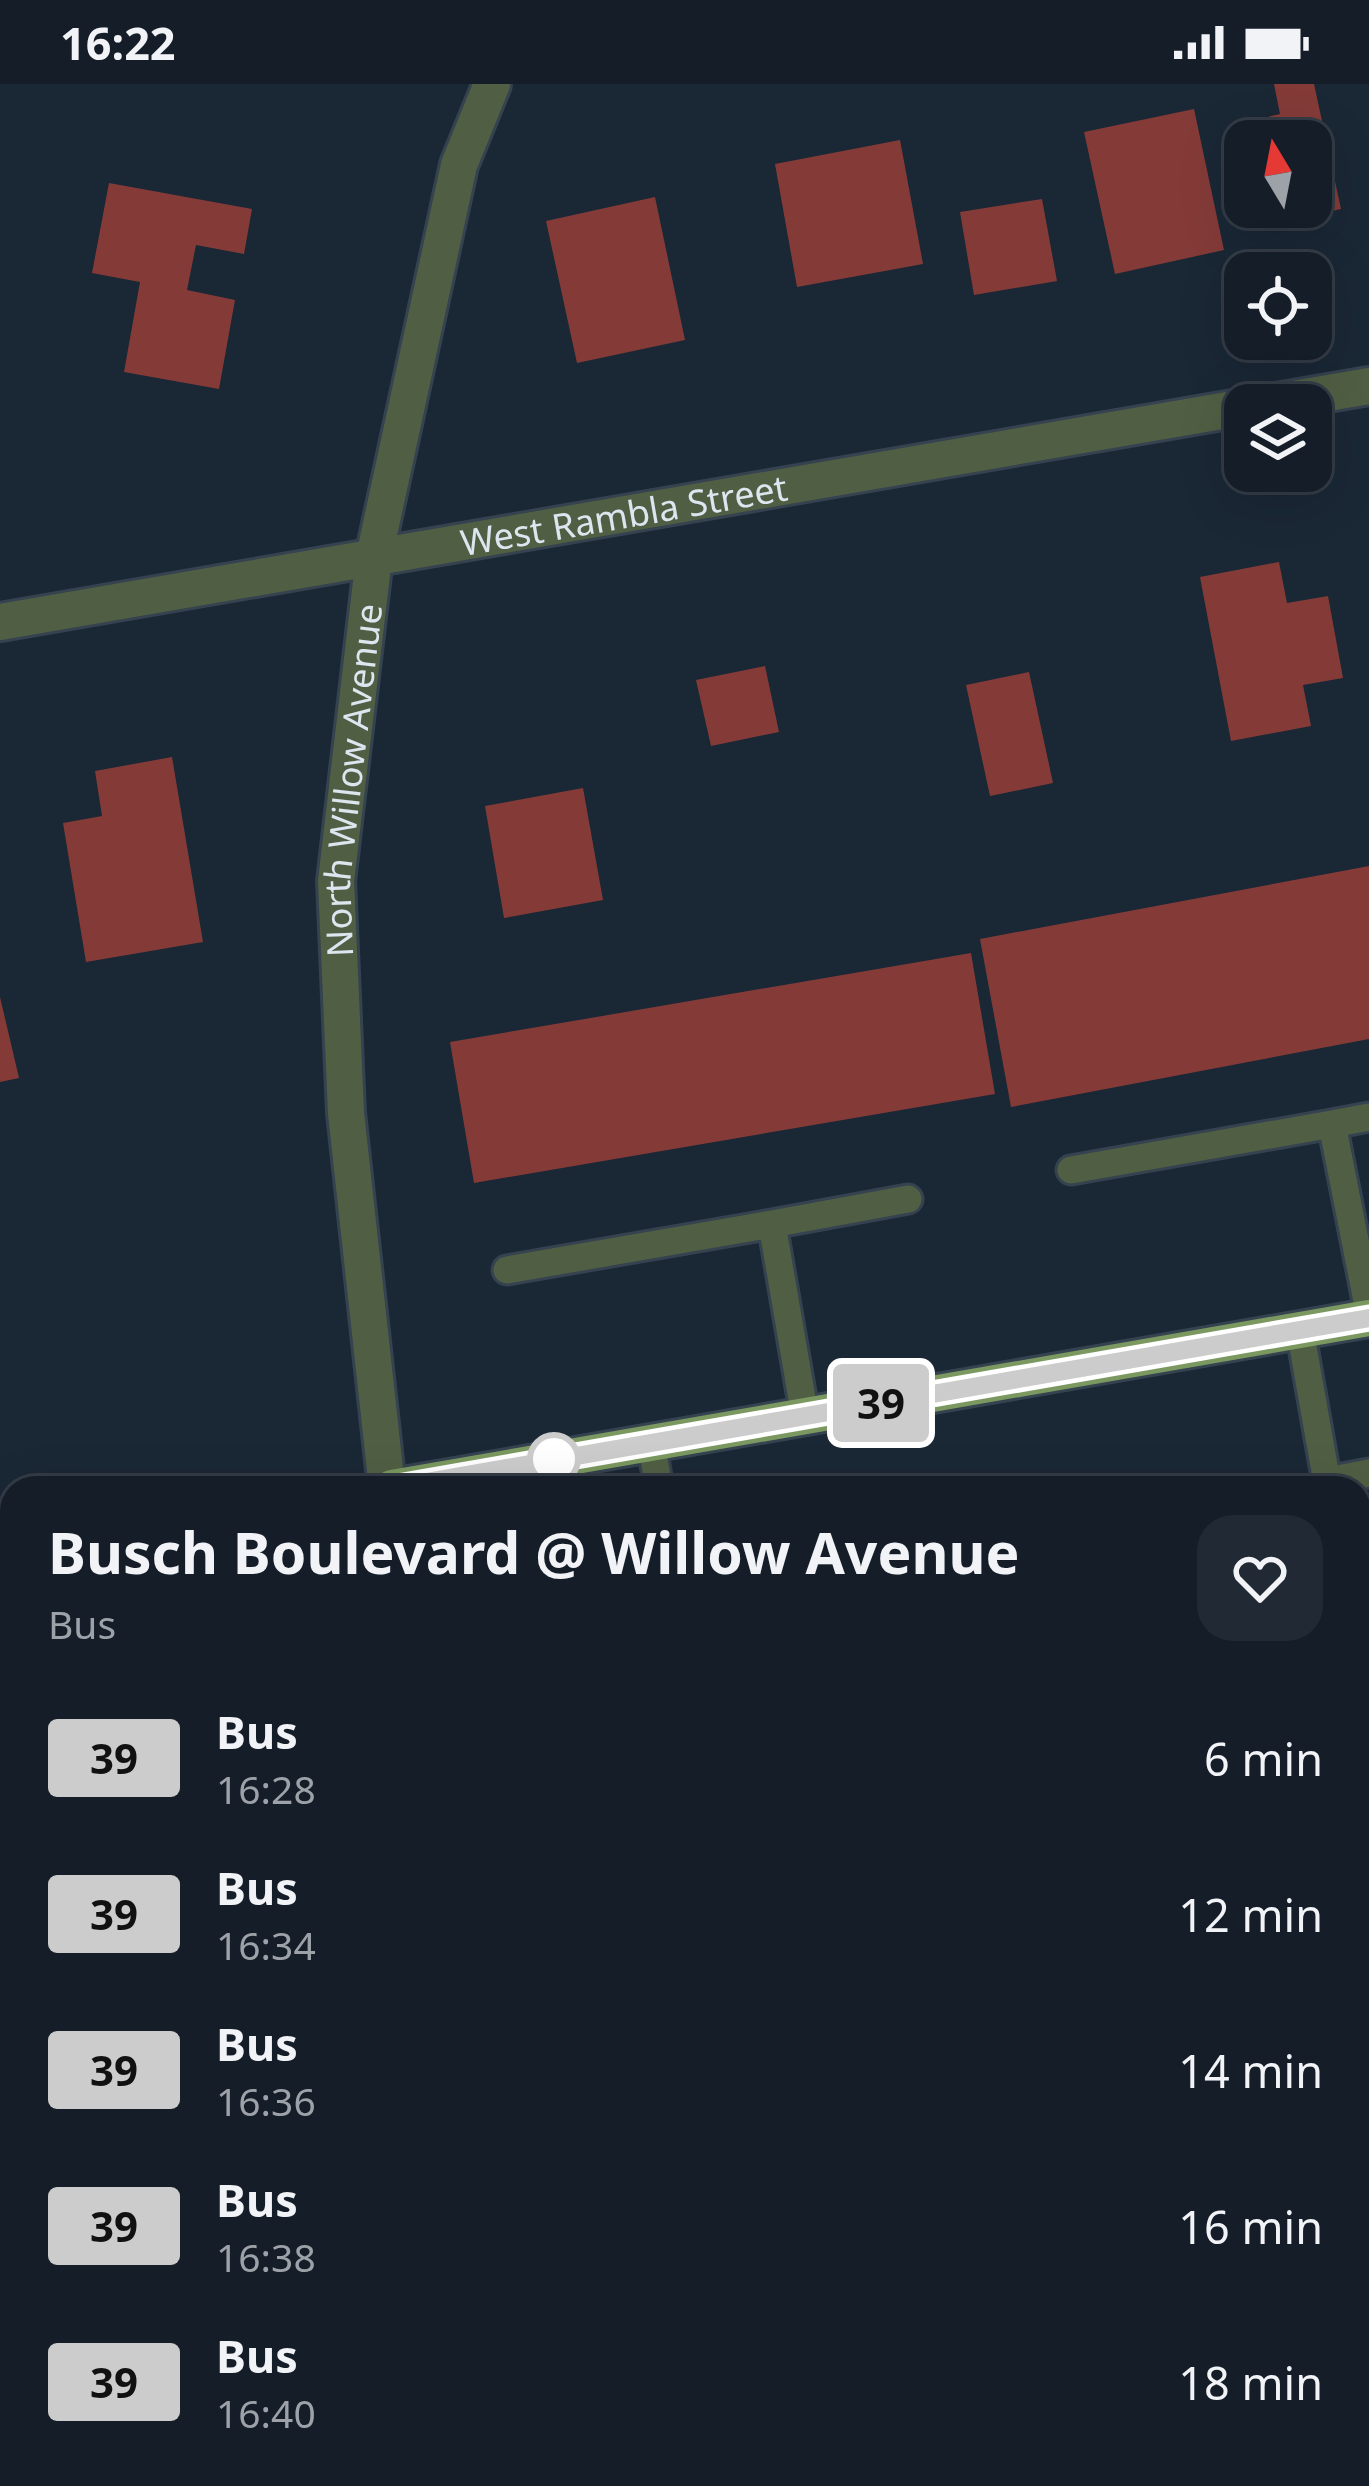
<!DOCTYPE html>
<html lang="en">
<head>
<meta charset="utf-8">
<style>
  body { margin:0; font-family:"Noto Sans",sans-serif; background:#212a34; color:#f1f3f6; height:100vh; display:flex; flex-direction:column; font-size:45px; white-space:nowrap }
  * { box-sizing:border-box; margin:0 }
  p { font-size:39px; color:#9da2a8 }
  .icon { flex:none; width:66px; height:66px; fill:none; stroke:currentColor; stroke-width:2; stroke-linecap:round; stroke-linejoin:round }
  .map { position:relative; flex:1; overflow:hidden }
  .details { position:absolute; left:0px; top:1392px; width:1371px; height:1011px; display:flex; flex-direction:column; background:#141d28; border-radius:36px 36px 0 0; box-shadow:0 12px 48px #0002,0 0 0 3px #333b45 }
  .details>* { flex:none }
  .badge { padding:0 24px; border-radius:9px; font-size:42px; line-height:78px }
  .needle { width:78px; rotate:350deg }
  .fabs { position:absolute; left:1224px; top:36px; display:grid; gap:24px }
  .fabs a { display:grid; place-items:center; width:108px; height:108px; border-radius:24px; background:#141d28; box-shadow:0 12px 48px #0002,0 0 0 3px #333b45; font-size:60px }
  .map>.badge { position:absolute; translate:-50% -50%; box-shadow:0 0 0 6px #fff }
  .round { display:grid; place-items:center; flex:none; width:126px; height:126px; border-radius:36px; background:#212a34 }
  .overview { display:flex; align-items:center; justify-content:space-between; height:204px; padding:0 48px }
  h1 { font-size:57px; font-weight:700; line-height:90px }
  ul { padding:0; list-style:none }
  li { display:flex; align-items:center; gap:36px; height:156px; padding:0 48px }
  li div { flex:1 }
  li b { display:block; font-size:45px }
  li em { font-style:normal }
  li .badge { min-width:132px; font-weight:700; text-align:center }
  .status { display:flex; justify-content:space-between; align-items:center; height:84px; padding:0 60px; background:#141d28; direction:ltr }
  .status svg { height:33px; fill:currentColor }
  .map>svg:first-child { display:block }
  .building { fill:#843b38 }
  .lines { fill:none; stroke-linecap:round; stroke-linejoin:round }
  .lane-casing { stroke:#35424f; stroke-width:33 }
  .street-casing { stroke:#35424f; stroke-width:42 }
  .primary-casing { stroke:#35424f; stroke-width:42 }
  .lane { stroke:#505f44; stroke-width:27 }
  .street { stroke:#505f44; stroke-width:36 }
  .primary { stroke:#7a985f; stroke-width:36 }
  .rail-casing { stroke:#a9b2bd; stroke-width:14 }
  .rail { stroke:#0a0f16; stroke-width:9; stroke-dasharray:27; stroke-linecap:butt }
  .line-casing { stroke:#fff; stroke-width:27 }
  .line { stroke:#ccc; stroke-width:18 }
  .stop-dot { fill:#fff; stroke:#ccc; stroke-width:6 }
  .labels { text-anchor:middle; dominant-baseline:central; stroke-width:10; stroke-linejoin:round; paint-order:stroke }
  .street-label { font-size:36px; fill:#dde5ef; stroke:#0a0f16 }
</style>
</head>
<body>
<div class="status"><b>16:22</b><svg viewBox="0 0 49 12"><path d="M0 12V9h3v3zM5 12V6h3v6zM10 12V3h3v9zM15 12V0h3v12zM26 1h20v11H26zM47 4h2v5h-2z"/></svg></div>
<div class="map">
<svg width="1369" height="2402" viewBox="0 0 1369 2402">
  <rect width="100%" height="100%" fill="#1a2735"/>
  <path class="building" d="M1274 0H1314L1341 125 1264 141 1260 123H1311V57H1246L1242 39 1280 30Z
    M1194 25 1224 166 1115 190 1084 48Z
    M900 56 923 180 797 203 775 80Z
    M109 99 252 125 244 170 196 161 187 206 235 216 219 305 124 288 140 198 92 189Z
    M655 113 685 256 577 279 546 137Z
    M1042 115 1057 197 974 211 960 128Z
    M1279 478 1287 519 1328 512 1343 594 1303 601 1311 642 1231 657 1200 493Z
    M765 582 779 648 711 662 696 596Z
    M1029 588 1053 699 990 712 966 601Z
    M172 673 203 858 86 878 63 739 102 732 95 687Z
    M583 704 603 816 504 834 485 722Z
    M1369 782V955L1011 1023 980 855Z
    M971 869 995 1010 474 1099 450 958Z
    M0 913 19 994 0 998Z
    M1369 1505V1705L1359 1707V1507Z
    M1084 2391H1160L1161 2393 1112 2402H1086Z
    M1369 2392V2402H1322V2400Z"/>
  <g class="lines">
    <g class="lane-casing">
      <path id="lane" d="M1369 1033 1332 1040 1369 1227
        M1071 1086 1332 1040
        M772 1140 908 1115
        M507 1186 772 1140 805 1332
        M1300 1246 1328 1404
        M651 1358 659 1404
        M1327 1397 1369 1389"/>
    </g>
    <g class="street-casing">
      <g id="street">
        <path d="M1258 321 1369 302"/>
        <path id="s1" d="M0 538 1245 323"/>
        <path id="s2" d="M387 1404 346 1029 336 797 374 473 459 81 492 0"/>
        <path d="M560 2391 562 2402"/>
      </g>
    </g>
    <g class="primary-casing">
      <path id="primary" d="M392 1404 1369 1234
        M0 1472 12 1469"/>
    </g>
    <use href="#lane" class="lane"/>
    <use href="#street" class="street"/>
    <use href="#primary" class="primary"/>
    <g class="rail-casing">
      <path id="rail" d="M1359 1855 1369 1853
        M0 2083 12 2081"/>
    </g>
    <use href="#rail" class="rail"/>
  </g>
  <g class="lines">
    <g class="line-casing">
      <path id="line" d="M392 1404 1369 1234"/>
    </g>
    <use href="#line" class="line"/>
  </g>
  <circle class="stop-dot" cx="554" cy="1375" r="24"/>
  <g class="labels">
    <g class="street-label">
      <text stroke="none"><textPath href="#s1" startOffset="633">West Rambla Street</textPath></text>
      <text stroke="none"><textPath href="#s2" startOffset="711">North Willow Avenue</textPath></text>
    </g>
  </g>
</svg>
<div class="fabs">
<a><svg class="needle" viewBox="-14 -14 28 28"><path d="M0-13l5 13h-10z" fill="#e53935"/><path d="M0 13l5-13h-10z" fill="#9da2a8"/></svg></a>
<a><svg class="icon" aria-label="locate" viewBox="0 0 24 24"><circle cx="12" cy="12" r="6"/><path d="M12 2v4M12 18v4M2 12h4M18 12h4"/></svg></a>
<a><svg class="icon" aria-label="layers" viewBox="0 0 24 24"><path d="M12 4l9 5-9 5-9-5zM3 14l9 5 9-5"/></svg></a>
</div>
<b class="badge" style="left:881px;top:1319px;background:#ccc;color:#111">39</b>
<section class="details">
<div class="overview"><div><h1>Busch Boulevard @ Willow Avenue</h1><p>Bus</p></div><a class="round"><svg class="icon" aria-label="heart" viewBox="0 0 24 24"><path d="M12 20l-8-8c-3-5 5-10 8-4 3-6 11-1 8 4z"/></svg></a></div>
<ul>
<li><span class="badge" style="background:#ccc;color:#111">39</span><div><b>Bus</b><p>16:28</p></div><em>6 min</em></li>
<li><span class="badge" style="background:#ccc;color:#111">39</span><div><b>Bus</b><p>16:34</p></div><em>12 min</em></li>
<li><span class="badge" style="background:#ccc;color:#111">39</span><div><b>Bus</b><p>16:36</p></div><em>14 min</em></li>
<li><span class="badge" style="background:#ccc;color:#111">39</span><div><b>Bus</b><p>16:38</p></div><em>16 min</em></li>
<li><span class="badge" style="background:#ccc;color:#111">39</span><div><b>Bus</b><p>16:40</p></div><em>18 min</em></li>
</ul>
</section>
</div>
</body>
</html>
